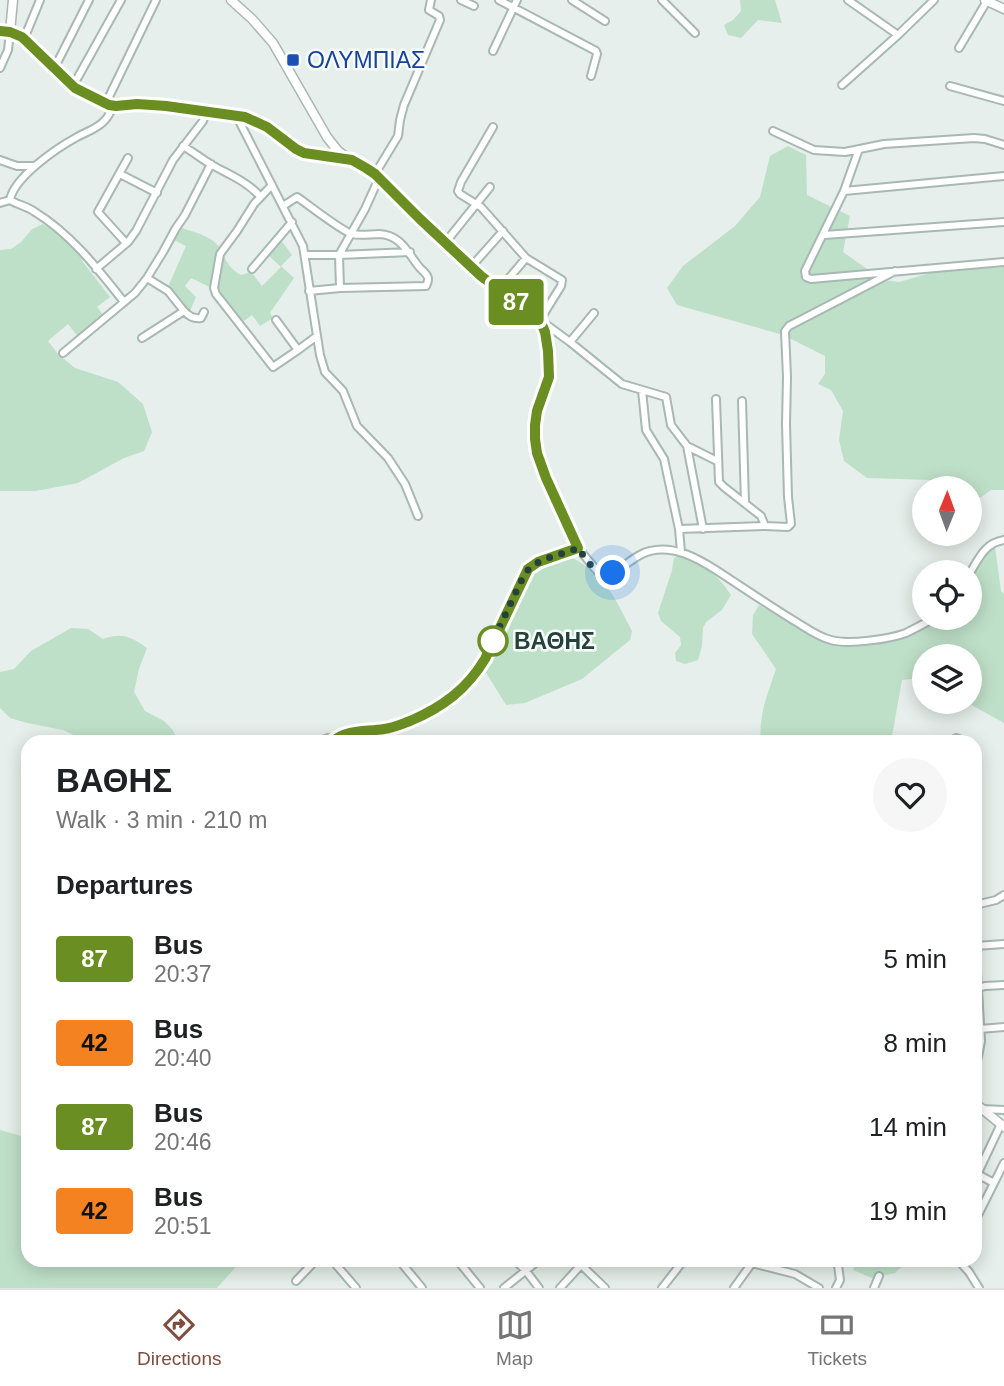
<!DOCTYPE html>
<html lang="en">
<head>
<meta charset="utf-8">
<style>
  body { margin:0; font-family:Helvetica,sans-serif; background:#f6f6f6; color:#202124; height:100vh; display:flex; flex-direction:column; font-size:26px; white-space:nowrap }
  * { box-sizing:border-box; margin:0 }
  p { font-size:23px; color:#757577 }
  .icon { flex:none; width:38px; height:38px; fill:none; stroke:currentColor; stroke-width:2; stroke-linecap:round; stroke-linejoin:round }
  .map { position:relative; flex:1; overflow:hidden }
  .side { position:absolute; left:21px; top:735px; width:961px; height:532px; display:flex; flex-direction:column; background:#fff; border-radius:21px; box-shadow:0 4px 18px #0003 }
  .side>* { flex:none }
  .badge { padding:0 14px; border-radius:5px; font-size:24px; line-height:46px }
  .needle { width:46px; rotate:1deg }
  .buttons { position:absolute; left:912px; top:476px; display:grid; gap:14px }
  .buttons a { display:grid; place-items:center; width:70px; height:70px; border-radius:50%; background:#fff; box-shadow:0 4px 18px #0003; font-size:35px }
  .you { position:absolute; width:35px; height:35px; margin:-18px; border:5px solid #fff; border-radius:50%; background:#1a73e8; box-shadow:0 0 0 10px #1a73e833 }
  .map>.badge { position:absolute; translate:-50% -50%; box-shadow:0 0 0 4px #fff }
  h2 { padding:0 35px; font-size:26px; line-height:63px }
  .round { display:grid; place-items:center; flex:none; width:74px; height:74px; border-radius:37px; background:#f6f6f6 }
  .summary { display:flex; align-items:center; justify-content:space-between; height:119px; padding:0 35px }
  h1 { font-size:33px; font-weight:600; line-height:52px }
  ul { padding:0; list-style:none }
  li { display:flex; align-items:center; gap:21px; height:84px; padding:0 35px }
  li div { flex:1 }
  li b { display:block; font-size:26px }
  li em { font-style:normal }
  li .badge { min-width:77px; font-weight:700; text-align:center }
  .tabs { display:flex; justify-content:space-around; align-items:center; height:98px; border-top:2px solid #e0e0e0; background:#fff; font-size:19px; color:#757577 }
  .tabs a { display:grid; justify-items:center; gap:4px }
  .tabs .current { color:#7f4e3f }
  .map>svg:first-child { display:block }
  .green { fill:#bfe0c8 }
  .lines { fill:none; stroke-linecap:round; stroke-linejoin:round }
  .minor-casing { stroke:#a8b8b2; stroke-width:10 }
  .tertiary-casing { stroke:#a8b8b2; stroke-width:11 }
  .minor { stroke:#fff; stroke-width:6 }
  .tertiary { stroke:#fff; stroke-width:8 }
  .line-casing { stroke:#fff; stroke-width:16 }
  .line { stroke:#6b8e23; stroke-width:10 }
  .walk { stroke:#24423a; stroke-width:7; stroke-dasharray:0 12.6 }
  .transit-dot { fill:#1a4fb4; stroke:#f7fbf9; stroke-width:2.5 }
  .stop-dot { fill:#fff; stroke:#6b8e23; stroke-width:3.5 }
  .labels { text-anchor:middle; dominant-baseline:central; stroke-width:5; stroke-linejoin:round; paint-order:stroke }
  .transit-label { font-size:23px; fill:#164399; stroke:#f7fbf9; text-anchor:start }
  .stop-label { font-size:23px; font-weight:bold; fill:#24423a; stroke:#f7fbf9; text-anchor:start }
</style>
</head>
<body>
<div class="map">
<svg width="1004" height="1288" viewBox="0 0 1004 1288">
  <rect width="100%" height="100%" fill="#e6efeb"/>
  <path class="green" d="M740 0H775L782 23 758 20 741 38 728 35 724 25 733 20 741 11Z
    M788 146 806 155 807 195 850 216 843 252 883 280 899 282 937 271 1004 267V490H991L970 505V488H935L931 480 867 478 844 461 839 440 843 411 831 390 818 384 825 374V356L783 335 677 305 667 288 683 266 735 226 760 197 770 156Z
    M43 224 64 237 78 251 83 262 110 297 97 307 107 320 79 338 68 324 48 341 58 354 75 368 118 382 143 404 152 432 144 451 124 458 78 483 36 491H0V250L11 249 21 242 32 229Z
    M180 227C190 231 203 234 212 240 226 250 222 265 241 275L251 272 262 286 281 267 268 255 281 240 292 255 281 266 294 278 270 313 273 318 260 326 252 315 241 323 218 291 191 278 185 286 196 297 189 314 167 289 186 246 172 239Z
    M988 547H995L1001 591 1004 594V723L966 702H970V656H924V680L921 678 902 680 891 742H761C758 716 768 693 776 669L752 634 753 615 759 605 826 642 851 647 887 640 934 618H970V575Z
    M679 556C705 566 715 571 731 595L722 610 706 622 703 628 702 646 698 660 685 664 676 661 675 653 681 645 680 637 661 621 658 613 672 570 674 558Z
    M572 558C606 574 615 599 632 631L630 640 582 679 525 703 506 705 485 671 490 659 528 576 543 565Z
    M71 628 88 629 103 639C123 632 131 637 147 648L139 669 134 692 145 711 164 721 172 729 179 742H89L63 730 27 723 10 718 0 708V672L14 669 31 651Z
    M0 1130 28 1138V1260H242L217 1288H0Z
    M857 1260H908L895 1273 872 1278 853 1270Z"/>
  <g class="lines">
    <g class="minor-casing">
      <path id="minor" d="M461 0 474 6
        M499 0 596 51 597 54 591 76
        M572 0 605 21
        M662 0 695 33
        M848 0 898 35
        M24 39 40 0
        M959 48 987 1
        M493 51 517 0
        M0 68 8 50 10 32
        M54 69 89 0
        M842 85 898 35 934 0
        M73 86 121 0
        M950 86 1004 101
        M106 103 156 0
        M113 106C111 111 109 116 105 120 99 128 86 132 77 137 57 148 14 177 10 200 18 205 27 206 35 212 71 234 98 269 124 302
        M236 115 303 246 320 355 325 372 343 391 357 426 388 458 405 484 418 516
        M493 127 461 182 458 191 460 194 481 207 526 258 562 280 561 286 540 320 570 342 622 384 666 397 671 425 687 446 717 461
        M773 131 814 150 845 152 884 144 974 138 985 139 1004 145
        M183 146C193 152 202 159 212 165 230 175 246 181 260 196
        M859 149 844 191 805 271 806 277 811 279 1004 262
        M0 160 17 166H34
        M120 174 157 193
        M375 174 398 136 400 120 404 105 440 20 439 16 429 10 431 0
        M272 185 254 204 237 231 220 254 214 288 216 294 273 367 298 350 276 320
        M844 191 1004 176
        M0 203 10 200
        M283 206 297 197C309 205 340 230 352 234 360 236 371 234 379 234 402 235 408 254 420 268 426 274 431 277 426 286L340 288 309 291
        M824 235 1004 222
        M126 243 98 212 128 158
        M445 243 490 187
        M305 255H339L410 252
        M471 267 503 231
        M96 269 128 242 136 231 173 160 203 121 206 111
        M252 269 292 222
        M340 288 339 255 365 209 379 178
        M499 290 526 258
        M184 311C189 316 193 319 201 318L204 312
        M142 338 184 311 168 291 147 278
        M570 342 594 313
        M298 350 317 336
        M63 353 135 293 147 278 163 252 176 228 185 215 211 164
        M642 390 646 430 664 459 679 529 681 552
        M716 399 719 482 724 487 761 516 765 526
        M742 401 745 502
        M687 446 703 529
        M679 529 765 526 788 527 791 524 788 497 786 424 787 377 785 331 789 326 895 271
        M578 548 598 572 609 575C623 569 635 554 650 551 674 545 697 558 716 570 742 587 767 604 793 620 805 627 818 637 831 640 848 645 890 639 906 633 916 628 925 623 935 618
        M970 573C979 558 985 543 1004 540
        M318 742 328 738 338 737
        M949 742 956 738 959 739 960 742
        M975 905 996 900 1004 895
        M975 938 981 1041 978 1057 975 1064
        M975 946 1004 944
        M975 989 985 986 1004 985
        M980 1029 1004 1027
        M982 1109 1004 1110
        M977 1174 994 1183
        M975 1179 1001 1124
        M975 1221 1004 1163
        M332 1260 356 1288
        M399 1260 422 1288
        M515 1260 526 1271 539 1288
        M576 1260 605 1288
        M958 1260 969 1272 979 1288
        M459 1262 480 1288
        M296 1281 316 1260
        M504 1288 539 1260
        M560 1288 581 1265
        M662 1288 684 1260
        M734 1288 752 1263 795 1274 819 1288
        M836 1288 840 1280 838 1265 842 1260
        M874 1288 879 1276"/>
    </g>
    <g class="tertiary-casing">
      <path id="tertiary" d="M231 0 252 19 273 43 327 137 338 151 349 159
        M985 0 1004 9
        M0 31 10 32 22 37 75 87 109 105 116 106 137 105 166 106 245 117 267 126 296 149 305 153 352 160 366 168 375 174 420 219 481 276 540 320 545 332 548 351 549 370 547 384 537 411 535 425 537 453 555 501 578 548 538 562 528 569 485 659C467 690 443 707 410 721 402 724 394 728 384 729 366 732 346 729 332 742
        M10 32 13 0
        M975 1103 1004 1127"/>
    </g>
    <use href="#minor" class="minor"/>
    <use href="#tertiary" class="tertiary"/>
  </g>
  <g class="lines">
    <g class="line-casing">
      <path id="line" d="M0 31 10 32 22 37 75 88 109 105 116 106 137 104 166 106 245 117 267 127 296 149 304 153 352 160 366 168 375 174 420 219 481 276 540 320 545 332 548 351 549 377 537 411 535 425V439L537 453 546 478 578 548 538 562 528 569 485 659C467 689 443 707 410 721 402 724 394 728 384 729 366 732 346 729 332 742"/>
    </g>
    <use href="#line" class="line"/>
    <path class="walk" d="M493 641 491 645 524 575C536 557 560 556 578 548 587 560 597 579 613 573"/>
  </g>
  <rect class="transit-dot" x="286" y="53" width="14" height="14" rx="3.5"/>
  <circle class="stop-dot" cx="493" cy="641" r="14"/>
  <g class="labels">
    <g class="transit-label">
      <text x="307" y="60">ΟΛΥΜΠΙΑΣ</text>
    </g>
    <g class="stop-label">
      <text x="514" y="641">ΒΑΘΗΣ</text>
    </g>
  </g>
</svg>
<div class="buttons">
<a><svg class="needle" viewBox="-14 -14 28 28"><path d="M0-13l5 13h-10z" fill="#e53935"/><path d="M0 13l5-13h-10z" fill="#757577"/></svg></a>
<a><svg class="icon" aria-label="locate" viewBox="0 0 24 24"><circle cx="12" cy="12" r="6"/><path d="M12 2v4M12 18v4M2 12h4M18 12h4"/></svg></a>
<a><svg class="icon" aria-label="layers" viewBox="0 0 24 24"><path d="M12 4l9 5-9 5-9-5zM3 14l9 5 9-5"/></svg></a>
</div>
<div class="you" style="left:613px;top:573px"></div>
<b class="badge" style="left:516px;top:302px;background:#6b8e23;color:#fff">87</b>
<section class="side">
<div class="summary"><div><h1>ΒΑΘΗΣ</h1><p>Walk · 3 min · 210 m</p></div><a class="round"><svg class="icon" aria-label="heart" viewBox="0 0 24 24"><path d="M12 20l-8-8c-3-5 5-10 8-4 3-6 11-1 8 4z"/></svg></a></div>
<h2>Departures</h2>
<ul>
<li><span class="badge" style="background:#6b8e23;color:#fff">87</span><div><b>Bus</b><p>20:37</p></div><em>5 min</em></li>
<li><span class="badge" style="background:#f58220;color:#111">42</span><div><b>Bus</b><p>20:40</p></div><em>8 min</em></li>
<li><span class="badge" style="background:#6b8e23;color:#fff">87</span><div><b>Bus</b><p>20:46</p></div><em>14 min</em></li>
<li><span class="badge" style="background:#f58220;color:#111">42</span><div><b>Bus</b><p>20:51</p></div><em>19 min</em></li>
</ul>
</section>
</div>
<nav class="tabs">
<a class="current"><svg class="icon" aria-label="directions" viewBox="0 0 24 24"><path d="M12 3l9 9-9 9-9-9zM9 14v-3h6M13 9l2 2-2 2"/></svg>Directions</a>
<a><svg class="icon" aria-label="map" viewBox="0 0 24 24"><path d="M3 6l6-2 6 2 6-2v14l-6 2-6-2-6 2zM9 4v14M15 6v14"/></svg>Map</a>
<a><svg class="icon" aria-label="tickets" viewBox="0 0 24 24"><path d="M3 7h18v10H3zM15 7v10"/></svg>Tickets</a>
</nav>
</body>
</html>
